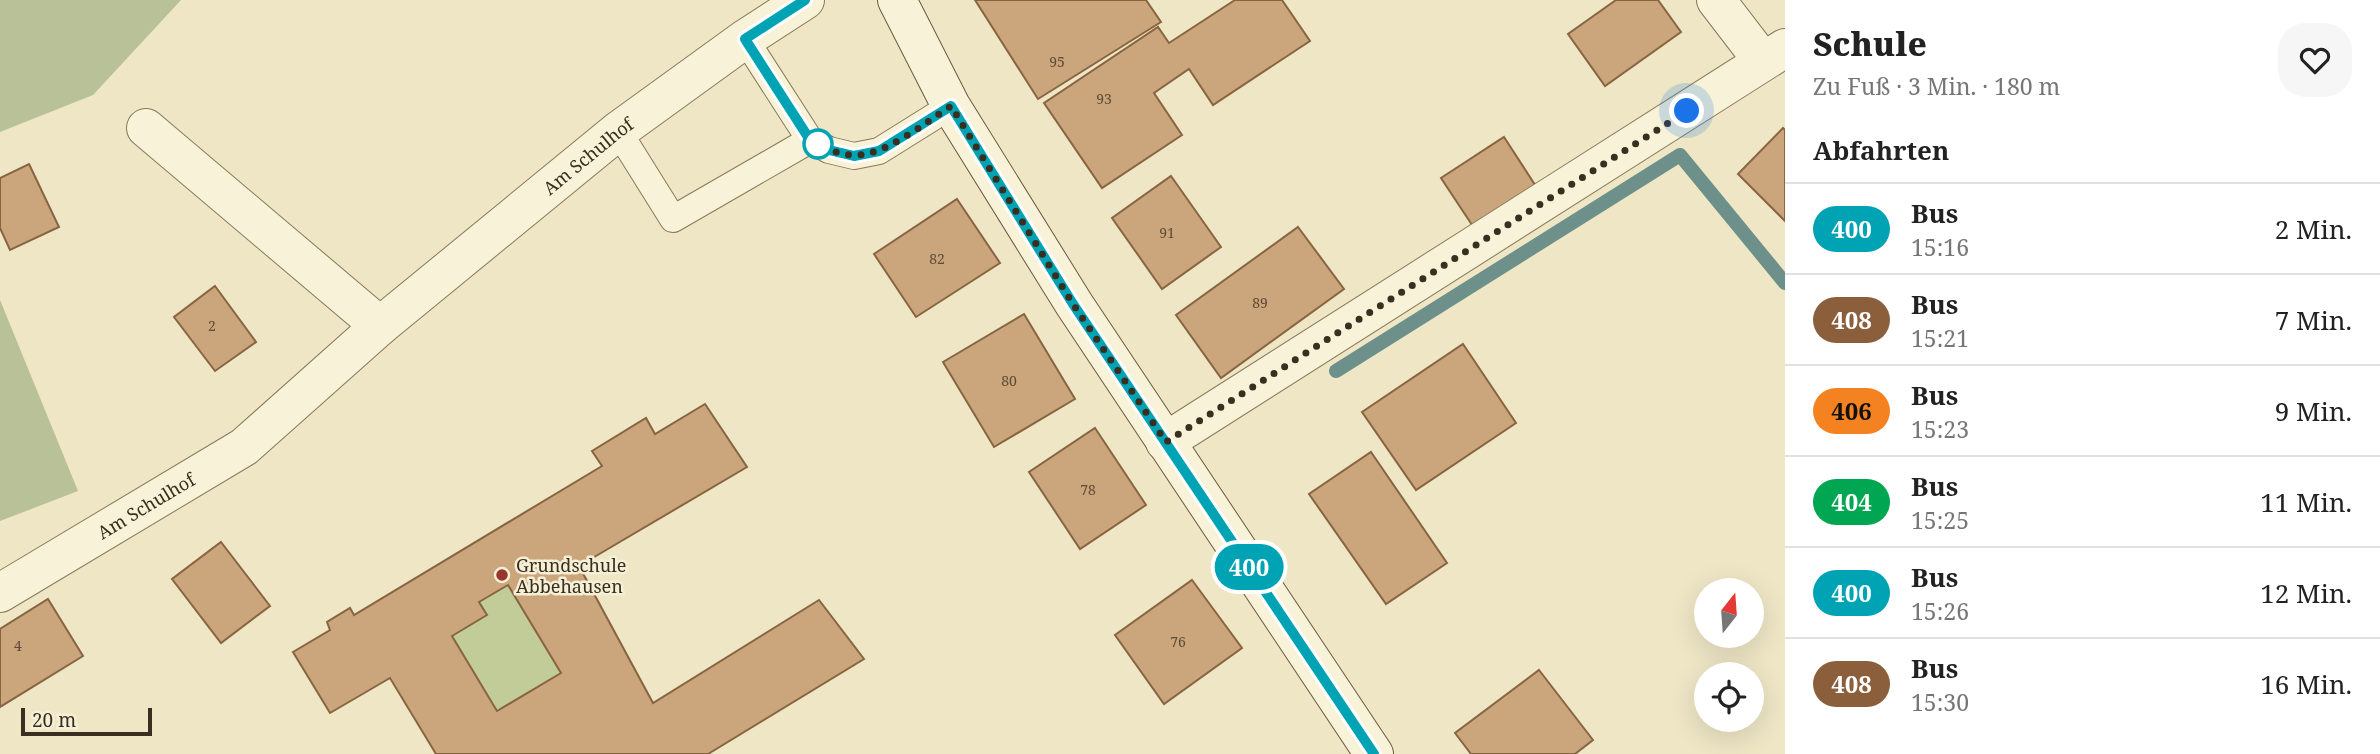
<!DOCTYPE html>
<html lang="de">
<head>
<meta charset="utf-8">
<style>
  body { margin:0; font-family:"Noto Serif",serif; background:#f6f6f6; color:#222; height:100vh; display:flex; flex-direction:column; font-size:26px; white-space:nowrap }
  * { box-sizing:border-box; margin:0 }
  p { font-size:23px; color:#767676 }
  .icon { flex:none; width:38px; height:38px; fill:none; stroke:currentColor; stroke-width:2; stroke-linecap:round; stroke-linejoin:round }
  .map { position:relative; flex:1; overflow:hidden }
  .drawer { display:flex; flex-direction:column; background:#fff; width:595px }
  .drawer>* { flex:none }
  .badge { padding:0 14px; border-radius:23px; font-size:24px; line-height:46px }
  .needle { width:46px; rotate:17deg }
  .fabs { position:absolute; left:1694px; top:578px; display:grid; gap:14px }
  .fabs a { display:grid; place-items:center; width:70px; height:70px; border-radius:50%; background:#fff; box-shadow:0 7px 28px #0002; font-size:35px }
  .scale { position:absolute; left:21px; bottom:18px; width:131px; box-sizing:border-box; padding-left:7px; border:4px solid #392e1f; border-top:0; font-size:19px; line-height:24px; white-space:nowrap; color:#392e1f; -webkit-text-stroke:5px #f5efd5; paint-order:stroke }
  .you { position:absolute; width:35px; height:35px; margin:-18px; border:5px solid #fff; border-radius:50%; background:#1a73e8; box-shadow:0 0 0 10px #1a73e833 }
  .map>.badge { position:absolute; translate:-50% -50%; box-shadow:0 0 0 4px #fff }
  h2 { padding:0 28px; font-size:26px; line-height:63px }
  .round { display:grid; place-items:center; flex:none; width:74px; height:74px; border-radius:28px; background:#f6f6f6 }
  .summary { display:flex; align-items:center; justify-content:space-between; height:119px; padding:0 28px }
  h1 { font-size:33px; font-weight:800; line-height:52px }
  ul { padding:0; list-style:none }
  li { display:flex; align-items:center; gap:21px; height:91px; padding:0 28px; border-top:2px solid #e0e0e0 }
  li div { flex:1 }
  li b { display:block; font-size:26px }
  li em { font-style:normal }
  li .badge { min-width:77px; font-weight:700; text-align:center }
  main { display:flex; flex:1; min-height:0 }
  .map>svg:first-child { display:block }
  .green { fill:#c1cc99 }
  .cemetery { fill:#b8c198 }
  .lines { fill:none; stroke-linecap:round; stroke-linejoin:round }
  .stream { stroke:#6d908b; stroke-width:14 }
  .building { fill:#cba57c; stroke:#886541; stroke-width:2; fill-rule:evenodd }
  .service-casing { stroke:#89785b; stroke-width:28 }
  .minor-casing { stroke:#89785b; stroke-width:40 }
  .secondary-casing { stroke:#6b593e; stroke-width:40 }
  .service { stroke:#f8f2d8; stroke-width:26 }
  .minor { stroke:#f8f2d8; stroke-width:38 }
  .secondary { stroke:#f8f2d8; stroke-width:38 }
  .line-casing { stroke:#fff; stroke-width:16 }
  .line { stroke:#00a3b4; stroke-width:10 }
  .walk { stroke:#392e1f; stroke-width:7; stroke-dasharray:0 12.6 }
  .stop-dot { fill:#fff; stroke:#00a3b4; stroke-width:3.5 }
  .poi-dot { fill:#97362c; stroke:#f5efd5; stroke-width:2.5 }
  .labels { text-anchor:middle; dominant-baseline:central; stroke-width:5; stroke-linejoin:round; paint-order:stroke }
  .number-label { font-size:14px; fill:#5e4c36 }
  .street-label { font-size:18px; fill:#392e1f; stroke:#f5efd5 }
  .poi-label { font-size:18px; fill:#392e1f; stroke:#f5efd5; text-anchor:start }
</style>
</head>
<body>
<main>
<div class="map">
<svg width="1785" height="754" viewBox="0 0 1785 754">
  <rect width="100%" height="100%" fill="#eee6c5"/>
  <path class="green" d="M508 585 561 673 497 711 452 636 487 615 479 602Z"/>
  <path class="cemetery" d="M0 0H181L93 95 0 132Z
    M0 300 78 491 0 521Z"/>
  <g class="lines">
    <path class="stream" d="M1336 371 1680 155 1785 283"/>
  </g>
  <path class="building" d="M975 0H1146L1161 22 1038 99Z
    M1235 0H1282L1310 41 1213 105 1189 69 1154 93 1182 135 1102 188 1044 103 1158 27 1169 43Z
    M1616 0H1658L1681 32 1605 86 1568 34Z
    M1783 128 1785 130V221L1738 174Z
    M1504 137 1539 191 1476 231 1441 178Z
    M29 164 59 227 10 250 0 228V178Z
    M1171 176 1221 247 1162 289 1112 218Z
    M957 199 1000 263 916 317 874 254Z
    M1298 227 1344 289 1221 378 1176 315Z
    M215 286 256 342 215 371 174 317Z
    M1024 314 1075 399 994 447 943 362Z
    M1463 344 1516 423 1416 490 1362 412Z
    M705 404 747 467 579 566 653 703 819 600 864 659 708 754H436L390 678 330 713 293 652 330 630 327 622 350 608 354 615 602 466 592 451 646 418 655 434ZM508 585 561 673 497 711 452 636 487 615 479 602Z
    M1095 428 1146 505 1080 549 1029 472Z
    M1371 452 1447 563 1386 604 1309 494Z
    M221 542 270 606 221 643 172 579Z
    M1192 580 1242 648 1164 704 1115 635Z
    M48 599 83 656 0 707V629Z
    M1539 670 1593 740 1575 754H1471L1455 733Z"/>
  <g class="lines">
    <g class="service-casing">
      <path id="service" d="M745 39 810 140 829 150 854 156 879 151 951 106
        M618 131 673 219 810 140"/>
    </g>
    <g class="minor-casing">
      <g id="minor">
        <path d="M1716 0 1762 60"/>
        <path d="M146 128 380 326"/>
        <path d="M1165 442 1785 48"/>
        <path id="s1" d="M0 593 244 447 380 326 618 131 745 39 805 0"/>
      </g>
    </g>
    <g class="secondary-casing">
      <path id="secondary" d="M897 0 951 106 1074 304 1374 754"/>
    </g>
    <use href="#service" class="service"/>
    <use href="#minor" class="minor"/>
    <use href="#secondary" class="secondary"/>
  </g>
  <g class="lines">
    <g class="line-casing">
      <path id="line" d="M805 0 745 39 810 140 829 150 854 156 879 151 951 106 1073 304 1374 754"/>
    </g>
    <use href="#line" class="line"/>
    <path class="walk" d="M818 144 810 140C824 147 836 154 852 155 882 158 926 122 951 106L1073 304 1166 442 1687 111"/>
  </g>
  <circle class="stop-dot" cx="818" cy="144" r="14"/>
  <circle class="poi-dot" cx="502" cy="575" r="7"/>
  <g class="labels">
    <g class="number-label">
      <text x="1057" y="61">95</text>
      <text x="1104" y="98">93</text>
      <text x="1167" y="232">91</text>
      <text x="937" y="258">82</text>
      <text x="1260" y="302">89</text>
      <text x="212" y="325">2</text>
      <text x="1009" y="380">80</text>
      <text x="1088" y="489">78</text>
      <text x="1178" y="641">76</text>
      <text x="18" y="645">4</text>
    </g>
    <g class="street-label">
      <text stroke="none"><textPath href="#s1" startOffset="735">Am Schulhof</textPath></text>
      <text stroke="none"><textPath href="#s1" startOffset="170">Am Schulhof</textPath></text>
    </g>
    <g class="poi-label">
      <text x="516" y="565">Grundschule<tspan x="516" dy="21">Abbehausen</tspan></text>
    </g>
  </g>
</svg>
<div class="fabs">
<a><svg class="needle" viewBox="-14 -14 28 28"><path d="M0-13l5 13h-10z" fill="#e53935"/><path d="M0 13l5-13h-10z" fill="#767676"/></svg></a>
<a><svg class="icon" aria-label="locate" viewBox="0 0 24 24"><circle cx="12" cy="12" r="6"/><path d="M12 2v4M12 18v4M2 12h4M18 12h4"/></svg></a>
</div>
<div class="scale">20 m</div>
<div class="you" style="left:1687px;top:111px"></div>
<b class="badge" style="left:1249px;top:567px;background:#00a3b4;color:#fff">400</b>
</div>
<section class="drawer">
<div class="summary"><div><h1>Schule</h1><p>Zu Fuß · 3 Min. · 180 m</p></div><a class="round"><svg class="icon" aria-label="heart" viewBox="0 0 24 24"><path d="M12 20l-8-8c-3-5 5-10 8-4 3-6 11-1 8 4z"/></svg></a></div>
<h2>Abfahrten</h2>
<ul>
<li><span class="badge" style="background:#00a3b4;color:#fff">400</span><div><b>Bus</b><p>15:16</p></div><em>2 Min.</em></li>
<li><span class="badge" style="background:#8b5e3c;color:#fff">408</span><div><b>Bus</b><p>15:21</p></div><em>7 Min.</em></li>
<li><span class="badge" style="background:#f58220;color:#111">406</span><div><b>Bus</b><p>15:23</p></div><em>9 Min.</em></li>
<li><span class="badge" style="background:#00a651;color:#fff">404</span><div><b>Bus</b><p>15:25</p></div><em>11 Min.</em></li>
<li><span class="badge" style="background:#00a3b4;color:#fff">400</span><div><b>Bus</b><p>15:26</p></div><em>12 Min.</em></li>
<li><span class="badge" style="background:#8b5e3c;color:#fff">408</span><div><b>Bus</b><p>15:30</p></div><em>16 Min.</em></li>
</ul>
</section>
</main>
</body>
</html>
